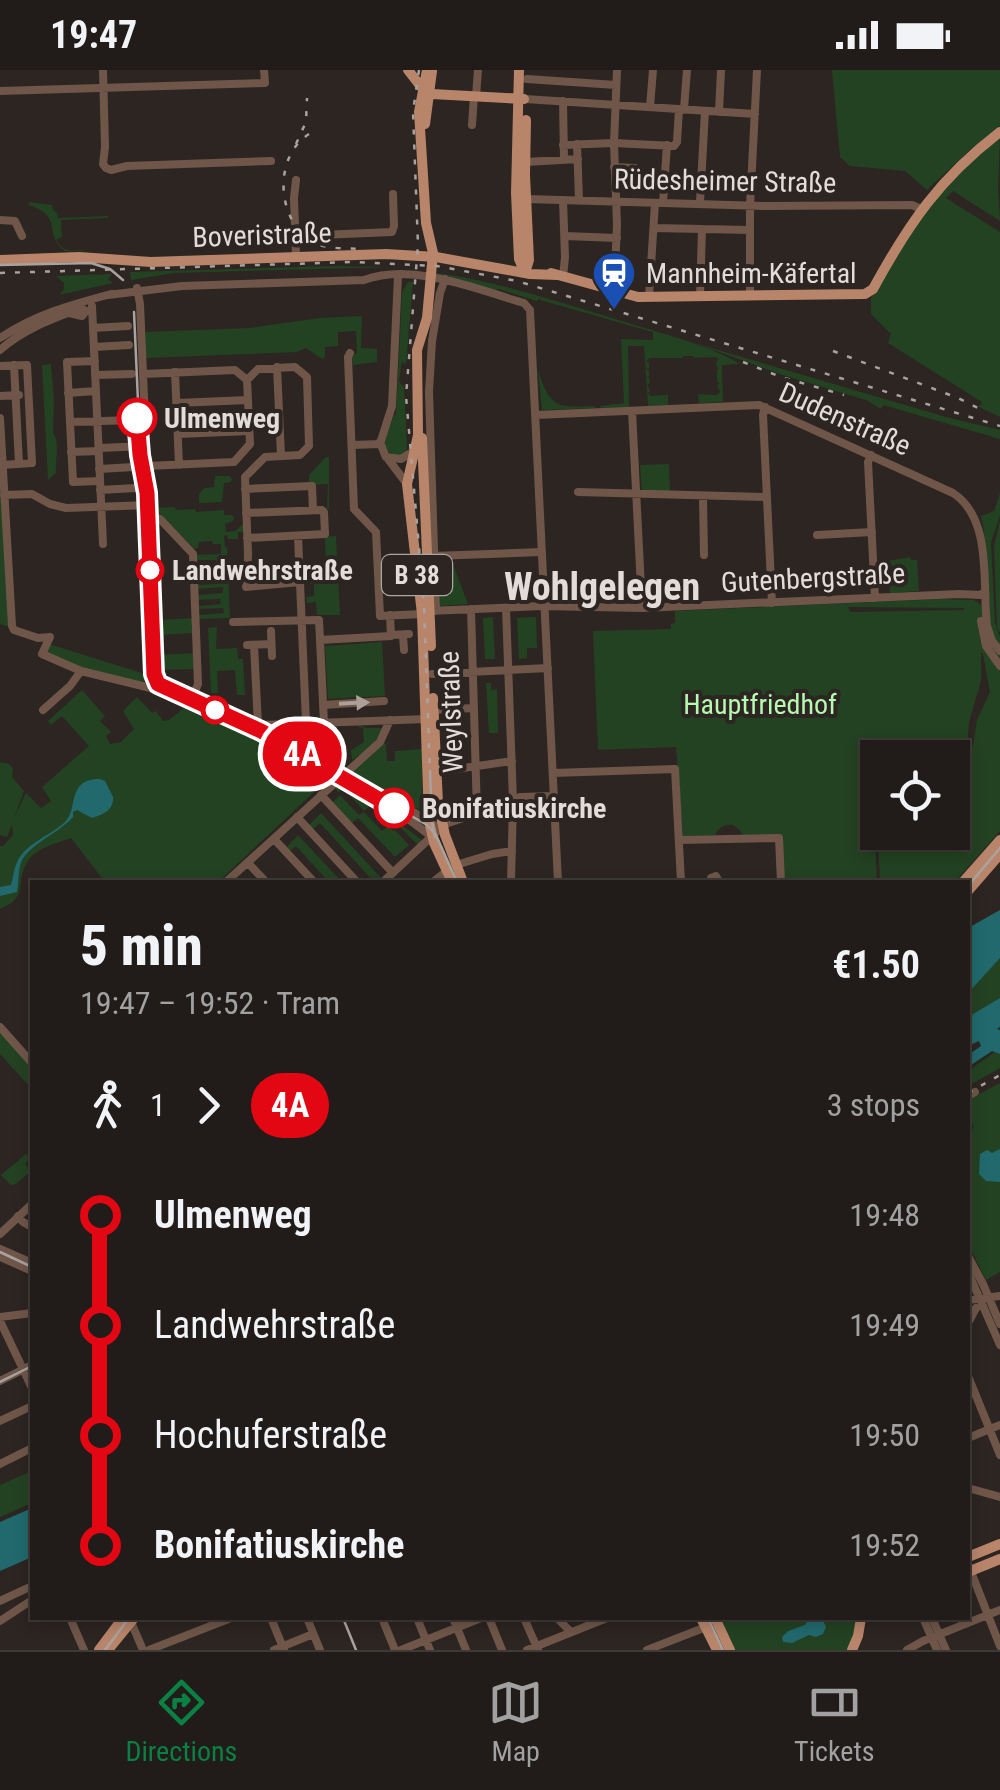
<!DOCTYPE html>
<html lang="en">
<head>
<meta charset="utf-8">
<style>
  body { margin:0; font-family:"Roboto Condensed",sans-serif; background:#2d2926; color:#f1f3f6; height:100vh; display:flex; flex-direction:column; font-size:38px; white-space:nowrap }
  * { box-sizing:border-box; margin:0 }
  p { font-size:32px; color:#a2a1a2 }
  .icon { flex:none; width:55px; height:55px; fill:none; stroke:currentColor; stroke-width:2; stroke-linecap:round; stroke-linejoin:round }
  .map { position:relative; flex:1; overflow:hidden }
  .side { position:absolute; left:30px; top:810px; width:940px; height:740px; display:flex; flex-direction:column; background:#211c19; border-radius:0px; box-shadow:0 5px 15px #0003,0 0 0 2px #3e3a38 }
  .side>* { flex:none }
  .badge { padding:0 20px; border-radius:32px; font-size:35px; line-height:65px }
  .controls { position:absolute; left:860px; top:670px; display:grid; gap:20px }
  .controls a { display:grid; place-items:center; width:110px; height:110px; border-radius:0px; background:#211c19; box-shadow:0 5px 15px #0003,0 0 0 2px #3e3a38; font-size:50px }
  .map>.badge { position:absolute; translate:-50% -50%; box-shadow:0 0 0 5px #fff }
  .legs { display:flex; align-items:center; gap:15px; height:110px; padding:0 50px; font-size:32px }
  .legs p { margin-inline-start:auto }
  .summary { display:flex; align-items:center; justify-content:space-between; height:170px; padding:0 50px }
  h1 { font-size:55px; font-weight:800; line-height:75px }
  ul { padding:0 50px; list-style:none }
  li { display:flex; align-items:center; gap:35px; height:110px; font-size:38px }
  li i { display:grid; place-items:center; width:15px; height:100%; margin:0 12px; background:currentColor }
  li i::after { content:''; width:25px; height:25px; margin:-12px; border:8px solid; border-radius:50%; background:#211c19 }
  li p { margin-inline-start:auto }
  li:first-child i { background:linear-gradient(#0000 50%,currentColor 0) }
  li:last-child i { background:linear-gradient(currentColor 50%,#0000 0) }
  .status { display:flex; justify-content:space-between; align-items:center; height:70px; padding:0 50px; background:#211c19; direction:ltr }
  .status svg { height:28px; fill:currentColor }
  .tab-bar { display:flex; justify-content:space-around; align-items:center; height:140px; border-top:2px solid #3e3a38; background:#211c19; font-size:28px; color:#a2a1a2 }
  .tab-bar a { display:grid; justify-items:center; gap:5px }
  .tab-bar .on { color:#0b8043 }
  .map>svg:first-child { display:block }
  .green { fill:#234222; fill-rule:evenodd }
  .water { fill:#21696d }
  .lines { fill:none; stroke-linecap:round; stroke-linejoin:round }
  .minor { stroke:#6f5649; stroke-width:8 }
  .major { stroke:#b8856a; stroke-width:10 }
  .tram { stroke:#a9a3a0; stroke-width:2.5 }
  .rail { stroke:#a9a3a0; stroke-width:2.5; stroke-dasharray:5 10; stroke-linecap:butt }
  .oneway { fill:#aea099 }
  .line-1-casing { stroke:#fff; stroke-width:22 }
  .line-1 { stroke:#e30613; stroke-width:15 }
  .stop-1-dot { fill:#fff; stroke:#e30613; stroke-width:5 }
  .labels { text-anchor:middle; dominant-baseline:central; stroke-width:8; stroke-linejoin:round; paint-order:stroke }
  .shield { fill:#2c2521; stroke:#aba6a2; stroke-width:2.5 }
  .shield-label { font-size:25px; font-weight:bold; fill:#e2ddda }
  .street-label { font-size:28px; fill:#e2ddda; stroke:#2c2521 }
  .poi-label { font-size:28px; fill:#e2ddda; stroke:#2c2521; text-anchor:start }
  .stop-label { font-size:28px; font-weight:bold; fill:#e2ddda; stroke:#2c2521; text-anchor:start }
  .park-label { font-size:28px; fill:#b6f9b1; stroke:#2c2521 }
  .district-label { font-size:38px; font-weight:bold; fill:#e2ddda; stroke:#2c2521 }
</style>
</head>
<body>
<div class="status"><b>19:47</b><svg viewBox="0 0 49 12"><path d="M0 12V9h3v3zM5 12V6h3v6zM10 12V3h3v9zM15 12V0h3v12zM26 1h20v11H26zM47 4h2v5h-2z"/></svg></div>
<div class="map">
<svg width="1000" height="1580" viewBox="0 0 1000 1580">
  <rect width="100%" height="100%" fill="#2c2521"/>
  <path class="green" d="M832 0H1000V56L972 78 927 120 905 101 850 96 840 87Z
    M1000 67 998 119 1000 151 953 121 946 128 1000 162V347L979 337 982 332 888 273 891 264 871 244V228L889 195 934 129 970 93Z
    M29 132 52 135 53 140 57 143 58 148 108 146V148L61 150 62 167 56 170C67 186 71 178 88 181H65C42 163 65 147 29 135Z
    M332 196 392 197 174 203 131 210 130 202Z
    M431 202C498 211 561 233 625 252 660 263 709 275 740 294L722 295 723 332 699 333 698 324 717 325 720 322 717 315 720 314 717 312V300L719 298 717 297 716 292 719 289 715 287 694 288 693 286H683L682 288H650L646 291 649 293V298L646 299 649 301V306H647L649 308 650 313 647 314 650 321 648 323 651 326 667 325 668 323V335L648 336 644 276H628L629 337 601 338 600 336 624 333 621 269 653 270V262L540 230V228L537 231 498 219 496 220Z
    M112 204 108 209 113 213 59 225 64 219V213L56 206Z
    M413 211 406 294 402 292 399 310 402 316 404 315 407 378 404 386C373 384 387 365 394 345H396L402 223 407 213Z
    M362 246 361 278 377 279V292L353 295 352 286 357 283 356 261 338 262V276L325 277V287L322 289 306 278 297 282 146 288 145 262 249 258 320 248Z
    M694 273 946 347 1000 360V369L883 335 881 339 866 330 786 306Z
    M51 294 54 331 53 362C60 374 55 390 56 403L48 410 42 295Z
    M538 299C549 337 556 338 594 336L595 338 542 340Z
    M326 387H329V439H327L328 414 309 415V405Z
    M0 392 9 557 0 554Z
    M669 394 670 422H642L640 395Z
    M215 406H229L232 409 231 412 224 413 222 432 199 433V424L204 418 214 417Z
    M1000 423V446L991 472 995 553 1000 567V761L955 812H880L876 729 877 727 878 762H952V688H878L877 723 873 724 877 812H783L780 764 743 765C735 751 722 752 715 765L683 766 676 677 598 680 593 561 671 559V554L675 553V541L940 529 974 530 990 541 984 461 981 446 994 441ZM848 537 964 538V540L850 542ZM981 582 983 584 990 622 977 650 973 676 958 692 967 678 969 652 981 611Z
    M175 437 176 440 195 439 196 442 224 440V445H232L234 447 233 451 225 454 226 462 235 461 243 454V462H238V469H228L227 465 224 466 225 477H227L230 548 199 549V545L224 543 223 538 199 539V536L221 534 220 529 198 530V525L223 523V517L198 519V515L216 514V509H197V505L223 503 222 496 203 497 216 495V490H197L196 485 221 484V474H213L212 471 199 472 198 478 194 479 154 438Z
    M1000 451V563L997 557 994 476Z
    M336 466 340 545H317L316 532 307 533 306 527 314 526V514L306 513 319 512 318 496 326 495 325 467Z
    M910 487 911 490H917L919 521 890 523 888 491Z
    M436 489H447L452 492 468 534 438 536Z
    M493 547 495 589H485L483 548Z
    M536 547 537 578H527V588L519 589 517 548Z
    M194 548 191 558 194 559V563L159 565 158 550Z
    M217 557 216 579 237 578 238 589H243L245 625H237L235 600 217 601 218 623H211L208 558Z
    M382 572 385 626 328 629 325 576Z
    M49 574 145 604 148 611C121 613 68 596 45 581Z
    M195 583 193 593 196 599 159 600V585Z
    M486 613H491V620L497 619 498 663H489Z
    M82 620 105 646 100 651 111 662 106 666 110 674 121 672 134 659 123 641 137 627 152 643 156 641 163 651 169 650 186 636 261 670 327 708V710L218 812H105L71 768C57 773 36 778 28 791 13 814 31 826 0 839V776H3L13 765 12 755 7 767 0 765V692L9 694 13 698 12 707 24 721 14 748 26 723 41 738 51 731 42 717 89 676 62 646 51 655 48 651Z
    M358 655 367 658H386L374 672 375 674 352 690 351 680 364 672 363 658 358 657Z
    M383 673 386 674 387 691H395V681L422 679V738L419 739 414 738 352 702Z
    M339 716 393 748 423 771 418 775 393 750 387 754 370 736 364 741 344 719 338 722 335 719Z
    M340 725 359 745 364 742 382 761 388 756 393 761 395 760 409 775 395 787 358 748 351 754 332 733Z
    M321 743 382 809 378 812H374L320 753 312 760 308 756Z
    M298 765 342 812H329L296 776 289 782 286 778Z
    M1000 887V929L968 947V922Z
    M0 960 32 995V1019L0 984Z
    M995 982 1000 984V998L968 1016V1001Z
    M1000 1013V1202L986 1210 968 1174V1060L972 1061 974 1055H968V1030Z
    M26 1084 30 1088 25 1094 31 1101 16 1114 11 1115 1 1105Z
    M32 1401V1433L0 1447V1415Z
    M730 1548H856L857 1556 849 1580H732L720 1552Z"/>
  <path class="water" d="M100 709 105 711 113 727C114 740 103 745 92 748L77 740 73 742V747C59 763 33 772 22 790 18 798 19 812 17 822L0 826V817L11 815C13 808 14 799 17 792 25 774 51 765 65 752 79 738 66 709 100 709Z
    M1000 840V888L968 923V858Z
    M1000 928V957L997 959 1000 960V984L992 981 968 997V985L981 976 979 971 968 976V947Z
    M1000 1079V1112L986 1111 979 1104 980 1084 987 1080 992 1083Z
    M32 1438V1487L0 1501V1452Z
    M809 1548H822L826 1557 823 1564 816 1567 809 1565 792 1573 783 1572 782 1567 788 1561 805 1555Z"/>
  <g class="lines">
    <path class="minor" d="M103 0 105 77 103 94 106 98 111 100 127 96 271 91
      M527 9 616 15
      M0 21 265 13 264 0
      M476 26 478 0
      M525 29 755 44
      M563 31 564 89
      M650 37 653 0
      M684 39 687 0
      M719 42 721 0
      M472 55 474 26
      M577 74 579 130
      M563 75 614 73 674 76 677 72 679 39
      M526 92 578 89
      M614 97 635 98
      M296 110 294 128 296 186
      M526 129 766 136 912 135 921 139
      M700 132 705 41
      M663 133 667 75
      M0 150 15 151 22 166
      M654 158 750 160
      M296 166 392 162 394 156 393 124
      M565 166 617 168
      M563 207 565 187 563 130
      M364 210C413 192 476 219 524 233L530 240 558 812
      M137 218 140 234 156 604 157 614 163 621
      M614 222 617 155 614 73 617 0
      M108 225 182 216 364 210
      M750 226V136L757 0
      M649 227 655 133
      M700 227 702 159
      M92 236 103 474
      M93 258 128 256
      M0 268C37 244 70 235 111 224
      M94 277 129 275
      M0 280C24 259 52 249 81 238L86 241 82 246 69 243
      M350 283 348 287 354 439 376 462 380 546 422 544
      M95 291 67 292 73 412 100 411
      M14 295 19 394
      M0 296 27 295 32 393 2 395
      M277 297 281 386
      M175 302 179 395
      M143 304 235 300 247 310 258 299 295 297 307 307 309 376 300 385 265 387 245 407 248 484 247 517
      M95 305 132 304
      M68 323 96 321
      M0 326 19 325
      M177 333 248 330
      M765 337 763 345 772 533
      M632 341 642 538
      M536 345 759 335 953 423C993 449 982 514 987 556L992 571 1000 581
      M0 348 12 556 14 560 38 568 50 567 42 584 81 601 163 621 220 646 275 672 411 751 432 767
      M70 352 134 350
      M178 364 249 361
      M380 372 385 385 407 414
      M380 374 392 336 398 206
      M352 375 380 374
      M99 378 146 376
      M71 382 99 381
      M871 385 868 392 875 528
      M386 387 401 389 414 381
      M147 396 234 392 250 374 247 310
      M99 399 134 397
      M245 419 312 416 313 440
      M100 420 136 418
      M578 422 766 427
      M4 425 32 424 50 434 66 438 149 435
      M703 427 704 485
      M246 443 322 440 324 442 325 464 247 468
      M149 445 160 449 193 484 198 614 193 626
      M817 465 872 462
      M298 466 306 653
      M433 486 542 482
      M246 517 300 512
      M506 538 513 731 511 812
      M471 539 477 743
      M429 541 541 536 642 538 959 524 980 525 985 522
      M436 541 429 322 432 271 440 223 445 209
      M981 551 986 576 1000 596
      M233 552 319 550 320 570
      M271 561 272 586
      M391 565 409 564
      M403 565 404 580
      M247 575 271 574
      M254 575 258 655
      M432 604 548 598
      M153 612H162L251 651 429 751 444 763
      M323 635 384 631
      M43 640 70 616 81 601
      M433 640 474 638
      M324 653 320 570 391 566 390 545
      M261 655 427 649
      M436 702 512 691
      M553 703 675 699 681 812
      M321 725 393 803
      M297 747 357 812
      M274 769 314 812
      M679 770 779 768 781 812
      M248 793 266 812
      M456 795 492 784 512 781
      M226 812 380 672 390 650
      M383 812 445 754 508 734 520 727 554 726
      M433 812 447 801
      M712 812 711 808 716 806 719 812
      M0 957 32 993
      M968 1026 975 1022
      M18 1146 23 1152 32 1157
      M0 1164 32 1134
      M0 1179 32 1193
      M968 1186 983 1214 1000 1254
      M0 1187 32 1201
      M968 1202 1000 1275
      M968 1230 1000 1226
      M0 1247 32 1243
      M0 1251 32 1318
      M968 1253 976 1238
      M968 1306 1000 1385
      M0 1311 32 1295
      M0 1351 32 1336
      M968 1368 1000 1355
      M0 1394 32 1378
      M968 1418 1000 1427
      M968 1494 1000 1576
      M0 1531 32 1516
      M70 1548 84 1580
      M271 1548 284 1580
      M307 1548 320 1580
      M382 1548 395 1580
      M417 1548 430 1580
      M453 1548 466 1580
      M489 1548 502 1580
      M524 1548 538 1580
      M557 1548 571 1562
      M923 1548 937 1580
      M932 1548 946 1580
      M0 1551 32 1530
      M131 1552 143 1580
      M149 1580 231 1548
      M274 1580 313 1564
      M401 1580 481 1548
      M527 1580 607 1548
      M647 1580 706 1557
      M907 1580 923 1571 1000 1540"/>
    <path class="major" d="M408 0 422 18 432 24 524 29
      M427 0 419 42 426 153 433 183 427 248 417 280 418 365 407 414 422 544 429 751 434 773 452 812
      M519 0 516 123 519 189 525 203
      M425 54 432 1
      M0 190 79 187 151 192 386 184 436 187 530 204 557 205
      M525 203 529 190 525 105 526 50
      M551 203 638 227 865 224 873 219C909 153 940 108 1000 62
      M422 368 431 576
      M433 628 438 733 445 765 463 812
      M963 812 1000 770
      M968 821 1000 784
      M968 1487 1000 1474
      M968 1502 1000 1489
      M701 1548 717 1580
      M715 1548 730 1580
      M99 1580 123 1548
      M108 1580 134 1548
      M852 1580 858 1566 861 1548"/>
    <path class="tram" d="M0 195 91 193 110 199 123 210
      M134 242 140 376 149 423 156 605 164 616 262 660 427 755 436 765 457 812
      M430 701 432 753 435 767
      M968 816 1000 778
      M0 1182 32 1197
      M0 1312 32 1296
      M343 1548 356 1580
      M708 1548 723 1580
      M105 1580 129 1548"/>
    <path class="rail" d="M419 0 413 42 418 175 406 326 424 536 430 701
      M309 64C271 88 277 156 317 174 329 179 345 178 358 179
      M296 74 306 52 307 28
      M0 203 352 192 437 196 517 211 1000 356
      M833 281 958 328 982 340
      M743 292 781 307 844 325
      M968 1023 1000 1005"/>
  </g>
  <defs><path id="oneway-solid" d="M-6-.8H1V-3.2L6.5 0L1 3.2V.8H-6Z" transform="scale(2.5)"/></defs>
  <use class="oneway" href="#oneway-solid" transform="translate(354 633) rotate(-3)"/>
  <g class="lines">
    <g class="line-1-casing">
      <path id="line-1" d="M137 348 140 385 147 423 154 604 158 614 261 661 394 738"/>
    </g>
    <use href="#line-1" class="line-1"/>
  </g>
  <defs>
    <g id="station-pin" transform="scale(2.25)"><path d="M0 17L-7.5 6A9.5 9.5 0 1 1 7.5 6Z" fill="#1a4fb4" stroke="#2c2521"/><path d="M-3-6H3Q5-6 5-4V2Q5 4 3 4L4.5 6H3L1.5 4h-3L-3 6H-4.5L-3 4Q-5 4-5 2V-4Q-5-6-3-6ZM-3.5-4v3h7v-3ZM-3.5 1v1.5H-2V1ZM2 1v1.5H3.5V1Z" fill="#fff"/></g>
  </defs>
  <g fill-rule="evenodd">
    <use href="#station-pin" x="614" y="203"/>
  </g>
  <g class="stop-1-dot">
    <circle cx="137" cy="348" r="18"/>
    <circle cx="150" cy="500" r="12"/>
    <circle cx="215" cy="640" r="12"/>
    <circle cx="394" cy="738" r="18"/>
  </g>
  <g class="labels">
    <rect class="shield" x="382" y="485" width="70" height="40" rx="8"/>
    <g class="shield-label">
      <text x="417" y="505">B 38</text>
    </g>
    <g class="street-label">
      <text transform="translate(725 111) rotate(1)">Rüdesheimer Straße</text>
      <text transform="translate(262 165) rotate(-2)">Boveristraße</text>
      <text transform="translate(845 349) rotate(24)">Dudenstraße</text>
      <text transform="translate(813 508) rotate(-3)">Gutenbergstraße</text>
      <text transform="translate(451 642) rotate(-92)">Weylstraße</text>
    </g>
    <g class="poi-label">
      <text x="646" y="203">Mannheim-Käfertal</text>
    </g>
    <g class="stop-label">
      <text x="164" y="348">Ulmenweg</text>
      <text x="172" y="500">Landwehrstraße</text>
      <text x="422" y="738">Bonifatiuskirche</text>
    </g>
    <g class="park-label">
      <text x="760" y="634">Hauptfriedhof</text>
    </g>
    <g class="district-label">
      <text x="602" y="517">Wohlgelegen</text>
    </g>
  </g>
</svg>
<div class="controls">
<a><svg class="icon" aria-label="locate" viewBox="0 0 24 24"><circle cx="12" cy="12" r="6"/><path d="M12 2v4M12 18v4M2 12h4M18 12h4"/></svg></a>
</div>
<b class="badge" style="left:302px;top:684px;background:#e30613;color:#fff">4A</b>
<section class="side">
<div class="summary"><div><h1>5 min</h1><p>19:47 – 19:52 · Tram</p></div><b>€1.50</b></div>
<div class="legs"><svg class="icon" aria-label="walk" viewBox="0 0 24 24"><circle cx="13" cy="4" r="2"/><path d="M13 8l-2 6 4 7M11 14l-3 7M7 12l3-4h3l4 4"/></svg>1<svg class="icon" aria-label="forward" viewBox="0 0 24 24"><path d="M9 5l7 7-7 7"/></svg><b class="badge" style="background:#e30613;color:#fff">4A</b><p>3 stops</p></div>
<ul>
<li><i style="color:#e30613"></i><b>Ulmenweg</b><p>19:48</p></li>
<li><i style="color:#e30613"></i><span>Landwehrstraße</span><p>19:49</p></li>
<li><i style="color:#e30613"></i><span>Hochuferstraße</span><p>19:50</p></li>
<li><i style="color:#e30613"></i><b>Bonifatiuskirche</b><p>19:52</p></li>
</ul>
</section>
</div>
<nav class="tab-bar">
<a class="on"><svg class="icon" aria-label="directions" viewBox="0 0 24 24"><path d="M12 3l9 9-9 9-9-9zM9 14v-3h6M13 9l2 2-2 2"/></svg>Directions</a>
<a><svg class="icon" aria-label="map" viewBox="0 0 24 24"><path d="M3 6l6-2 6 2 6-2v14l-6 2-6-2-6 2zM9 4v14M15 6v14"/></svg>Map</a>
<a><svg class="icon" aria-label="tickets" viewBox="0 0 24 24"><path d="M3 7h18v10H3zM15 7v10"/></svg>Tickets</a>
</nav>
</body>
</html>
